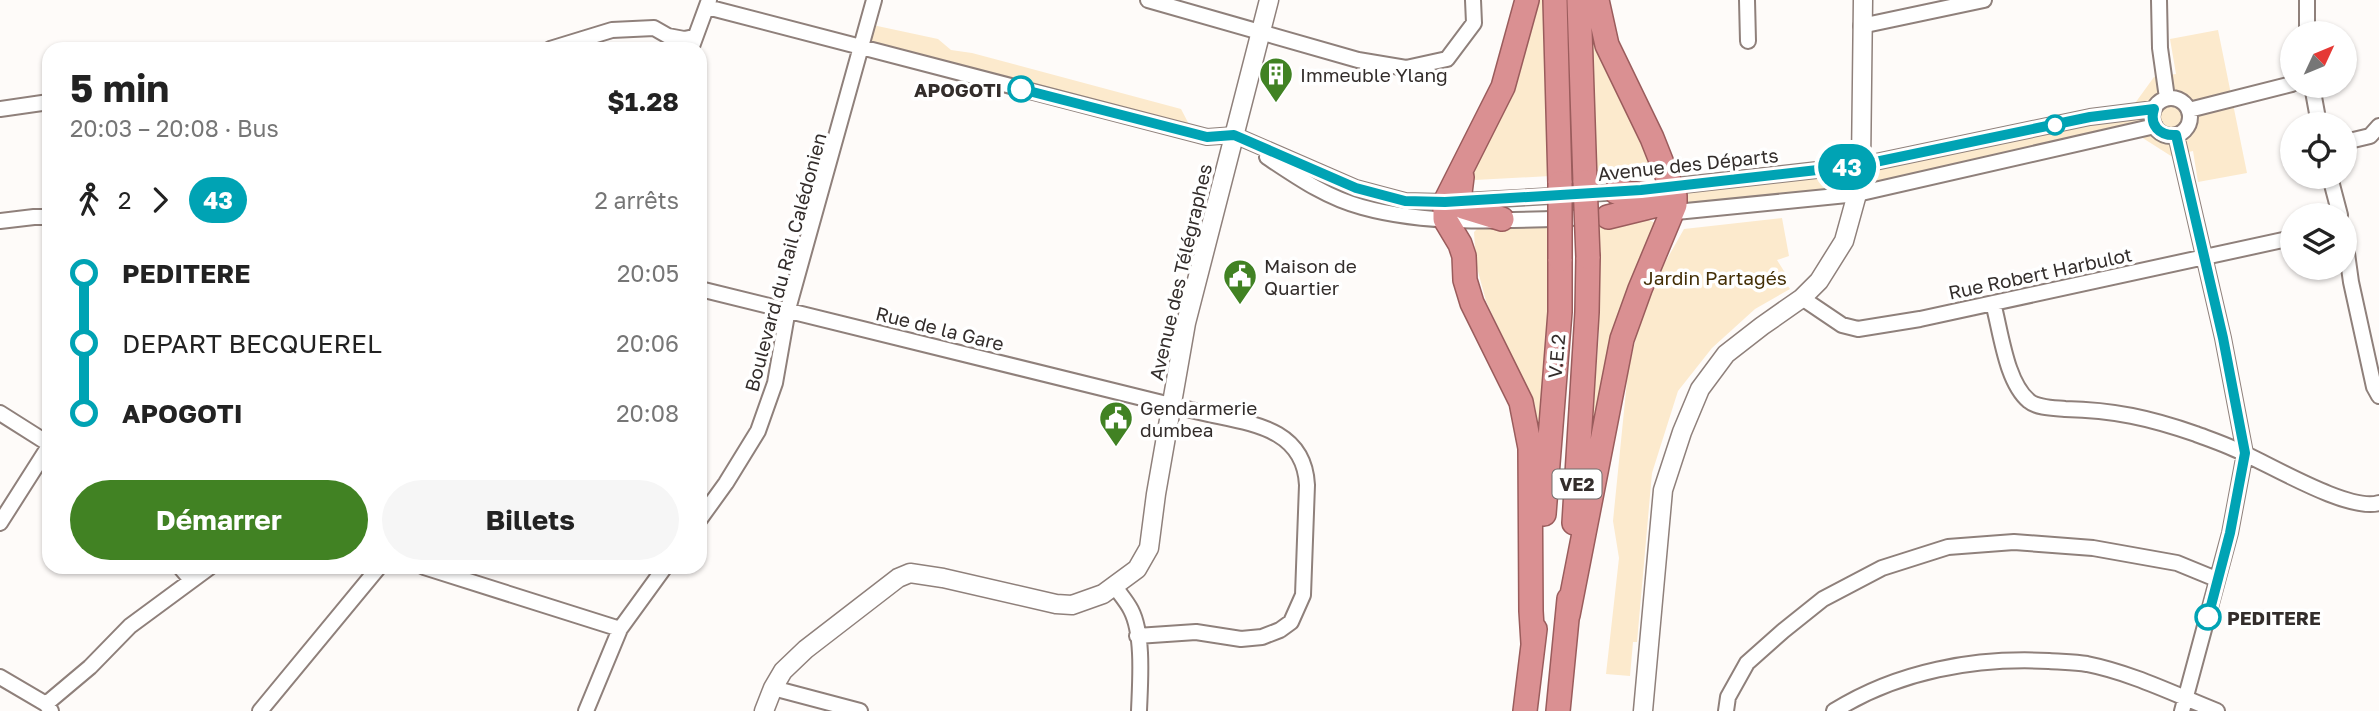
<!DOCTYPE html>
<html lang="fr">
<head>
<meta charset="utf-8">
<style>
  body { margin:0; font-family:"Golos Text",sans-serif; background:#f6f6f6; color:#222; height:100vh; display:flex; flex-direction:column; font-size:26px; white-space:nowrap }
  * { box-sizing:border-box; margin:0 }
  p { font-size:23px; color:#767676 }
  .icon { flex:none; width:38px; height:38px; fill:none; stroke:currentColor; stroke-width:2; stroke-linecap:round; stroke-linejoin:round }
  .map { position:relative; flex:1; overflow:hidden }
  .details { position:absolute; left:42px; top:42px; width:665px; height:532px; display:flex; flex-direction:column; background:#fff; border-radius:21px; box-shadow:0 2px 5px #0004 }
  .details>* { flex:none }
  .badge { padding:0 14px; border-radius:23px; font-size:24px; line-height:46px }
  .needle { width:46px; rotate:46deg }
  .fabs { position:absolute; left:2280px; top:21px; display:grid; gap:14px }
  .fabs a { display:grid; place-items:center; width:77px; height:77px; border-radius:50%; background:#fff; box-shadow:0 2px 5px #0004; font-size:35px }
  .map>.badge { position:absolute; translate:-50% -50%; box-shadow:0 0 0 4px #fff }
  .legs { display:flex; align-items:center; gap:10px; height:77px; padding:0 28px; font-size:23px }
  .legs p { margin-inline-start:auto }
  .overview { display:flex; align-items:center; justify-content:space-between; height:119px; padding:0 28px }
  h1 { font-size:38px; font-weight:700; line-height:52px }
  .button { display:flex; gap:14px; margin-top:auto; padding:14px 28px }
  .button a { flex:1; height:80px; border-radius:42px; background:#418223; color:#fff; font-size:28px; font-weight:700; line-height:80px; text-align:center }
  .button a+a { background:#f6f6f6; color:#222 }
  ul { padding:0 28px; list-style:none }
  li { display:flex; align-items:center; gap:24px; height:70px; font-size:26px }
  li i { display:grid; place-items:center; width:10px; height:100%; margin:0 9px; background:currentColor }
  li i::after { content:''; width:18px; height:18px; margin:-9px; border:5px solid; border-radius:50%; background:#fff }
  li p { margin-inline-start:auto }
  li:first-child i { background:linear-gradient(#0000 50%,currentColor 0) }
  li:last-child i { background:linear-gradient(currentColor 50%,#0000 0) }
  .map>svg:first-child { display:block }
  .green { fill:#fceacd }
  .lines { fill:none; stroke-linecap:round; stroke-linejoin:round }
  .minor-casing { stroke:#8f807b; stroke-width:18 }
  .tertiary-casing { stroke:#8f807b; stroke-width:21 }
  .trunk-casing { stroke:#9a5c5c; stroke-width:26 }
  .minor { stroke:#fff; stroke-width:14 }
  .tertiary { stroke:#fff; stroke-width:18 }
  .trunk { stroke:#da9092; stroke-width:23 }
  .trunk-bridge-casing { stroke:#9a5c5c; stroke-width:26; stroke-linecap:butt }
  .trunk-bridge { stroke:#da9092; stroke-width:23 }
  .line-1-casing { stroke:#fff; stroke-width:16 }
  .line-1 { stroke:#00a3b4; stroke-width:10 }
  .stop-1-dot { fill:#fff; stroke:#00a3b4; stroke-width:3.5 }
  .labels { text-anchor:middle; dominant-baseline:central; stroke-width:7; stroke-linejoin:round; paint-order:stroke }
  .shield { fill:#fff; stroke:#706c6b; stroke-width:2 }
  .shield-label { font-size:18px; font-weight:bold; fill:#332d2b }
  .poi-label { font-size:19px; fill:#332d2b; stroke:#fff; text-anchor:start }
  .stop-label { font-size:19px; font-weight:bold; fill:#332d2b; stroke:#fff; text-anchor:end }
  .street-label { font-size:19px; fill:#332d2b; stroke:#fff }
  .park-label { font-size:19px; fill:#432e05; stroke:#fff }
</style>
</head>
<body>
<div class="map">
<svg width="2379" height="711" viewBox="0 0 2379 711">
  <rect width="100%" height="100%" fill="#fefbf9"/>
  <path class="green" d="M1533 0H1543L1550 176 1475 180 1470 174Z
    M1586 15 1592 20 1654 168 1652 174 1596 171Z
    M868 24 938 39 951 50 972 53 1181 109 1194 134 862 47Z
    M2218 30 2247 173 2198 182 2193 151 2171 156 2138 135 1940 176 1672 213 1671 186 1861 165 2133 106 2154 77 2176 74 2170 39Z
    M1782 218 1789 256 1777 260 1787 276 1783 279 1790 289 1755 309 1712 348 1678 391 1652 473 1637 642H1633L1630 676 1606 674 1619 558 1613 521 1628 371 1642 313 1663 266 1684 229Z
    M1648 220 1656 223 1594 456 1592 423 1599 334 1596 225Z
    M1553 226 1551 368 1541 446 1535 405 1486 301 1476 264 1474 232 1479 227Z"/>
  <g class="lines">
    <g class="minor-casing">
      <path id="minor" d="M1148 0 1358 60 1406 68 1447 59 1474 23 1473 0
        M1747 0 1748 41
        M2159 0 2160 48 2167 98
        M2307 0V33
        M707 7 1207 137 1234 135 1356 188 1405 201 1445 202 1621 192
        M1861 26 1984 0
        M550 49 612 30 654 28 668 36 684 39 694 37
        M691 49 709 0
        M2312 86 2319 124
        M2152 117a19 19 0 1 1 38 0a19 19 0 1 1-38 0Z
        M0 109 49 102
        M2189 110 2292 84
        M2176 135 2223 338 2245 453 2230 533 2182 711
        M2345 142 2370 136 2379 126
        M1267 157C1297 177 1327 198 1362 207 1434 227 1519 220 1593 217
        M2330 177 2340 215
        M1666 187 1861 165 2090 117 2154 109
        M1666 213 1857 194 2155 126
        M0 221 34 217H49
        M2345 239 2351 282 2374 387 2379 396
        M700 289 1195 411C1243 423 1304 424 1307 485L1303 595 1291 622 1280 630 1262 637 1241 639 1196 632 1137 636
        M1802 298 1842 325 1858 329 1920 319 2292 238
        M1993 303C2001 332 2006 382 2029 401 2037 408 2055 408 2065 409 2114 410 2150 418 2196 434 2212 440 2230 446 2245 454 2274 467 2350 512 2379 503
        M0 413 49 444
        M700 519 726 483 758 431 775 383 788 309 874 0
        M0 523 49 446
        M180 567 191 580
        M424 567 620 629
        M1115 587C1120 594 1127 602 1131 610 1144 635 1140 683 1139 711
        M0 677 46 704 51 711
        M773 688 860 711
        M46 704 90 667 130 626 210 567
        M260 711 379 567
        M586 711 620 629 665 567
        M1726 711 1728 697 1747 663 1783 631 1823 599 1882 568 1948 547 2014 542 2093 548 2177 563 2216 579
        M1834 711C1898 671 1975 657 2049 661 2062 662 2075 662 2087 664 2132 673 2174 694 2217 711"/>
    </g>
    <g class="tertiary-casing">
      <path id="tertiary" d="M764 711 773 688 783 671 806 649 898 578 910 573 943 578 1056 604 1072 605 1103 594 1137 569 1149 548 1156 494 1186 323 1269 0
        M1643 711 1663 490 1682 432 1700 389 1726 354 1762 326 1802 298 1819 281 1844 241 1857 194 1861 165 1863 0"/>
    </g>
    <g class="trunk-casing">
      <path id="trunk" d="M1527 0 1503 87 1445 202V219L1460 244 1464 256 1465 280 1472 303 1521 402 1530 448 1531 611 1533 643
        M1555 0 1560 183
        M1579 0 1585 182
        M1462 177 1459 201 1463 207 1502 219
        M1616 192 1655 196 1668 207
        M1608 217 1657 205 1663 201 1671 186
        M1544 514 1560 312V259
        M1574 523 1587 312 1588 257
        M1568 615 1622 339 1640 289 1675 205V196L1652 138 1607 45 1597 0
        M1525 711 1535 629
        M1558 711 1569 599"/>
    </g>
    <use href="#minor" class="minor"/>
    <use href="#tertiary" class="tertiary"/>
    <use href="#trunk" class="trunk"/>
    <g class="trunk-bridge-casing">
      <path id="trunk-bridge" d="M1585 182 1588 257
        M1560 183V259"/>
    </g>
    <use href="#trunk-bridge" class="trunk-bridge"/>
  </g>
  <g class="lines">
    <g class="line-1-casing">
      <path id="line-1" d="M1021 89 1207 137 1234 135 1356 188 1405 201 1445 202 1641 190 1861 165 2090 117 2154 109C2149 125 2159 136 2176 135L2223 338 2245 453 2230 533 2208 617"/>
    </g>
    <use href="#line-1" class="line-1"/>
  </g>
  <defs>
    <g id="building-pin" transform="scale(1.75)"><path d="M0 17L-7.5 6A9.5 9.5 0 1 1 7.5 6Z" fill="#418223" stroke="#fff"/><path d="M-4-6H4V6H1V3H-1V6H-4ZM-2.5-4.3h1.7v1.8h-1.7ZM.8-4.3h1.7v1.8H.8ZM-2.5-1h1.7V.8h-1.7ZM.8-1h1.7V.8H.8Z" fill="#fff"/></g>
    <g id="civic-pin" transform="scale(1.75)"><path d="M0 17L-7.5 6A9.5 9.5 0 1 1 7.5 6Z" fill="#418223" stroke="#fff"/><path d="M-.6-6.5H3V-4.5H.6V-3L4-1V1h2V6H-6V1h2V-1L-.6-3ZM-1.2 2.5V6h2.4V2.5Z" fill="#fff"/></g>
  </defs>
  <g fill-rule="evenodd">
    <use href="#building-pin" x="1276" y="74"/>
    <use href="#civic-pin" x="1240" y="276"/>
    <use href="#civic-pin" x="1116" y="418"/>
  </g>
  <g class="stop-1-dot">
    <circle cx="1021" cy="89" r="12"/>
    <circle cx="2055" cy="125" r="9"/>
    <circle cx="2208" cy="617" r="12"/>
  </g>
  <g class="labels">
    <rect class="shield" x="1552.5" y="469.5" width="49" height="29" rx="5"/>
    <g class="shield-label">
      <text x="1577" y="484">VE2</text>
    </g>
    <g class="poi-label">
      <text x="1300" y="74">Immeuble Ylang</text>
      <text x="1264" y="265">Maison de<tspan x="1264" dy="22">Quartier</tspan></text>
      <text x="1140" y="407">Gendarmerie<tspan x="1140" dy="22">dumbea</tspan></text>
    </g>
    <g class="stop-label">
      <text x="1002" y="89">APOGOTI</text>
      <text x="2227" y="617" text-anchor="start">PEDITERE</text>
    </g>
    <g class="street-label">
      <text transform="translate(1688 164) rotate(-6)">Avenue des Départs</text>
      <text transform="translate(785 262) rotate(-75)">Boulevard du Rail Calédonien</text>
      <text transform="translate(1180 272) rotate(-77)">Avenue des Télégraphes</text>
      <text transform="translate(2040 273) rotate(-12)">Rue Robert Harbulot</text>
      <text transform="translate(940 328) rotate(14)">Rue de la Gare</text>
      <text transform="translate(1556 356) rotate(-85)">V.E.2</text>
    </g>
    <g class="park-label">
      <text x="1715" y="277">Jardin Partagés</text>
    </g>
  </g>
</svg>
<div class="fabs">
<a><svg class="needle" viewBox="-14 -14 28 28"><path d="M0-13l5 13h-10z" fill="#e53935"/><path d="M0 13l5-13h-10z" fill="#767676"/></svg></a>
<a><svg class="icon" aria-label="locate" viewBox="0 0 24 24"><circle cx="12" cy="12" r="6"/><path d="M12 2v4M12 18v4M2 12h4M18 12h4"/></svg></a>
<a><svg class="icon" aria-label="layers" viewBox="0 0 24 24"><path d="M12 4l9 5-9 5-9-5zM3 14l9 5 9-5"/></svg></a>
</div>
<b class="badge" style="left:1847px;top:167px;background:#00a3b4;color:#fff">43</b>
<section class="details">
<div class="overview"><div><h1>5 min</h1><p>20:03 – 20:08 · Bus</p></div><b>$1.28</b></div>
<div class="legs"><svg class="icon" aria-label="walk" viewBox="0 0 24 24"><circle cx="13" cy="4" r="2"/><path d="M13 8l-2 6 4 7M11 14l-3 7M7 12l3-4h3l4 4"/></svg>2<svg class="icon" aria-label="forward" viewBox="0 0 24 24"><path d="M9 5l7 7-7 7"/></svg><b class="badge" style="background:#00a3b4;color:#fff">43</b><p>2 arrêts</p></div>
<ul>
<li><i style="color:#00a3b4"></i><b>PEDITERE</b><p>20:05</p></li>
<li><i style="color:#00a3b4"></i><span>DEPART BECQUEREL</span><p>20:06</p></li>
<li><i style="color:#00a3b4"></i><b>APOGOTI</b><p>20:08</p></li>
</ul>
<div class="button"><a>Démarrer</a><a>Billets</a></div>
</section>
</div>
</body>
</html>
